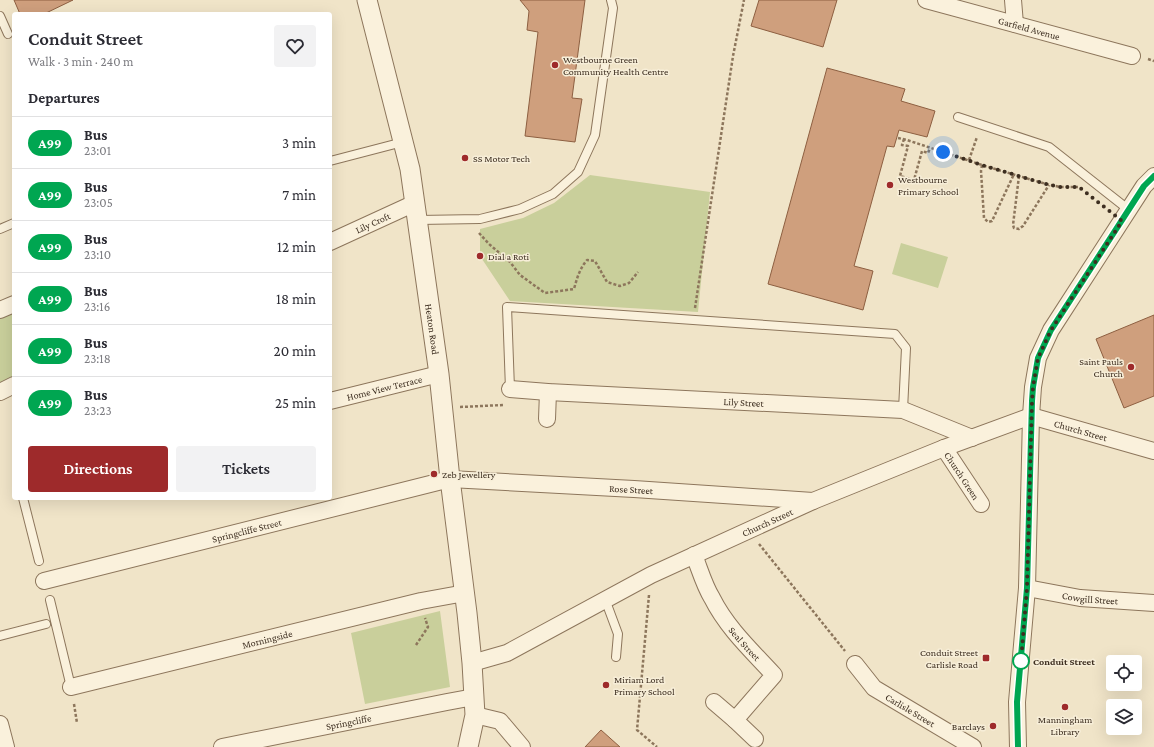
<!DOCTYPE html>
<html lang="en">
<head>
<meta charset="utf-8">
<style>
  body { margin:0; font-family:"Crimson Pro",serif; background:#f2f2f3; color:#2b2b33; height:100vh; display:flex; flex-direction:column; font-size:15px; white-space:nowrap }
  * { box-sizing:border-box; margin:0 }
  p { font-size:13px; color:#7c7c81 }
  .icon { flex:none; width:22px; height:22px; fill:none; stroke:currentColor; stroke-width:2; stroke-linecap:round; stroke-linejoin:round }
  .map { position:relative; flex:1; overflow:hidden }
  .details { position:absolute; left:12px; top:12px; width:320px; height:488px; display:flex; flex-direction:column; background:#fff; border-radius:4px; box-shadow:0 4px 16px #0002 }
  .details>* { flex:none }
  .badge { padding:0 8px; border-radius:13px; font-size:14px; line-height:26px }
  .buttons { position:absolute; left:1106px; top:655px; display:grid; gap:8px }
  .buttons a { display:grid; place-items:center; width:36px; height:36px; border-radius:4px; background:#fff; box-shadow:0 4px 16px #0002; font-size:20px }
  .you { position:absolute; width:20px; height:20px; margin:-10px; border:3px solid #fff; border-radius:50%; background:#1a73e8; box-shadow:0 0 0 6px #1a73e833 }
  .map>.badge { position:absolute; translate:-50% -50%; box-shadow:0 0 0 2px #fff }
  h2 { padding:0 16px; font-size:15px; line-height:36px }
  .round { display:grid; place-items:center; flex:none; width:42px; height:42px; border-radius:4px; background:#f2f2f3 }
  .headline { display:flex; align-items:center; justify-content:space-between; height:68px; padding:0 16px }
  h1 { font-size:19px; font-weight:600; line-height:30px }
  .button { display:flex; gap:8px; margin-top:auto; padding:8px 16px }
  .button a { flex:1; height:46px; border-radius:4px; background:#9e2a2b; color:#fff; font-size:16px; font-weight:600; line-height:46px; text-align:center }
  .button a+a { background:#f2f2f3; color:#2b2b33 }
  ul { padding:0; list-style:none }
  li { display:flex; align-items:center; gap:12px; height:52px; padding:0 16px; border-top:1px solid #e1e1e2 }
  li div { flex:1 }
  li b { display:block; font-size:15px }
  li em { font-style:normal }
  li .badge { min-width:44px; font-weight:700; text-align:center }
  .map>svg:first-child { display:block }
  .green { fill:#c9cf9b }
  .building { fill:#cf9f7d; stroke:#8d5f41 }
  .lines { fill:none; stroke-linecap:round; stroke-linejoin:round }
  .service-casing { stroke:#8d765c; stroke-width:10 }
  .minor-casing { stroke:#8d765c; stroke-width:18 }
  .tertiary-casing { stroke:#8d765c; stroke-width:21 }
  .path { stroke:#8d765c; stroke-width:2.5; stroke-dasharray:3 2; stroke-linecap:butt }
  .service { stroke:#faf1dc; stroke-width:8 }
  .minor { stroke:#faf1dc; stroke-width:16 }
  .tertiary { stroke:#faf1dc; stroke-width:19 }
  .line-casing { stroke:#fff; stroke-width:9 }
  .line { stroke:#00a651; stroke-width:6 }
  .walk { stroke:#3d2e20; stroke-width:4; stroke-dasharray:0 7.2 }
  .poi-dot { fill:#9e2a2b; stroke:#f7eed8; stroke-width:1.5 }
  .stop-dot { fill:#fff; stroke:#00a651; stroke-width:2 }
  .labels { text-anchor:middle; dominant-baseline:central; stroke-width:3; stroke-linejoin:round; paint-order:stroke }
  .street-label { font-size:10px; fill:#3d2e20; stroke:#f7eed8 }
  .poi-label { font-size:10px; fill:#3d2e20; stroke:#f7eed8; text-anchor:start }
  .stop-label { font-size:10px; font-weight:bold; fill:#3d2e20; stroke:#f7eed8; text-anchor:start }
</style>
</head>
<body>
<div class="map">
<svg width="1154" height="747" viewBox="0 0 1154 747">
  <rect width="100%" height="100%" fill="#f0e4c8"/>
  <path class="green" d="M590 175 710 192 698 312 510 301 480 256V229L523 218 554 203Z
    M901 243 948 257 938 288 892 274Z
    M14 304V385L0 392V310Z
    M440 611 450 687 365 704 351 633Z"/>
  <path class="building" d="M14 0H73L44 14H20Z
    M520 0H585L572 98 582 99 575 142 525 136 538 32 527 30 529 11Z
    M759 0H837L823 47 751 26Z
    M827 68 905 89 901 101 935 111 927 137 899 130 894 147 887 146 854 266 873 271 863 310 768 284Z
    M1154 315V396L1124 408 1096 339Z
    M601 730 620 747H585Z"/>
  <g class="lines">
    <g class="service-casing">
      <path id="service" d="M0 16 8 34
        M958 117 1049 147 1129 210
        M330 161 403 142
        M418 220 480 219 520 209 553 194 578 172 595 135 613 8 611 0
        M0 229 14 223
        M510 389 507 307 895 334 906 348 903 410
        M23 498 39 561
        M605 599 618 634 616 657
        M50 600 71 687
        M0 636 46 624"/>
    </g>
    <g class="minor-casing">
      <g id="minor">
        <path id="s1" d="M926 0 1132 56"/>
        <path d="M1013 0 1015 24"/>
        <path id="s2" d="M330 242 415 203"/>
        <path d="M0 310 14 304"/>
        <path id="s3" d="M510 389 548 392 903 410 972 438"/>
        <path d="M0 392 14 385"/>
        <path id="s4" d="M330 401 439 374"/>
        <path d="M547 419 548 392"/>
        <path id="s5" d="M944 448 981 504"/>
        <path id="s6" d="M694 555C700 570 704 585 712 598 727 628 752 651 774 675L735 720"/>
        <path id="s7" d="M44 581 450 479 634 489 813 501"/>
        <path id="s8" d="M1027 588 1080 598 1154 603"/>
        <path id="s9" d="M472 663 507 653 651 575 813 501 944 448 1031 416 1154 451"/>
        <path id="s10" d="M855 664 874 688 973 747"/>
        <path id="s11" d="M71 687 421 601 465 593"/>
        <path d="M714 702 735 720 755 739"/>
        <path d="M475 715 500 721 522 747"/>
        <path d="M0 724 6 747"/>
        <path id="s12" d="M222 747 447 702 474 697"/>
        <path d="M1018 747 1017 702 1027 588 1031 416 1033 387 1038 358 1051 330 1144 186 1154 176"/>
      </g>
    </g>
    <g class="tertiary-casing">
      <g id="tertiary">
        <path id="s13" d="M367 0 410 169 439 374 450 479 467 613 472 663 475 715 468 747"/>
      </g>
    </g>
    <path class="path" d="M1148 59 1154 61
      M898 138 907 140 985 166 1046 184 1060 187H1078
      M904 139 902 145 908 146 900 176 914 180 922 151 928 153 930 148
      M969 160 977 137
      M982 165 981 171 984 218 988 222 992 221 1014 174
      M1019 176 1013 225 1014 228 1019 229 1023 226 1049 185
      M479 233 489 244 510 262 520 275 545 293 574 289C577 278 580 268 587 260L595 261 607 282 620 286 629 283 638 272
      M695 308 733 56 744 0
      M460 407 503 405
      M759 544 845 651
      M649 595 637 730 657 747
      M416 645 428 627 425 618
      M74 704 77 723"/>
    <use href="#service" class="service"/>
    <use href="#minor" class="minor"/>
    <use href="#tertiary" class="tertiary"/>
  </g>
  <g class="lines">
    <g class="line-casing">
      <path id="line" d="M1018 747 1017 702 1027 588 1032 401 1033 387 1038 358 1051 330 1144 186 1154 176"/>
    </g>
    <use href="#line" class="line"/>
    <path class="walk" d="M943 152 985 166 1046 184 1060 187H1079L1122 221 1051 330 1038 358 1033 387 1032 401 1027 588 1021 661"/>
  </g>
  <g class="poi-dot">
    <circle cx="555" cy="65" r="4"/>
    <circle cx="465" cy="158" r="4"/>
    <circle cx="890" cy="185" r="4"/>
    <circle cx="480" cy="256" r="4"/>
    <circle cx="1131" cy="367" r="4"/>
    <circle cx="434" cy="474" r="4"/>
    <rect x="982" y="654" width="8" height="8" rx="2"/>
    <circle cx="606" cy="685" r="4"/>
    <circle cx="1065" cy="707" r="4"/>
    <circle cx="993" cy="726" r="4"/>
  </g>
  <circle class="stop-dot" cx="1021" cy="661" r="8"/>
  <g class="labels">
    <g class="street-label">
      <text stroke="none"><textPath href="#s1" startOffset="107">Garfield Avenue</textPath></text>
      <text stroke="none"><textPath href="#s2" startOffset="47">Lily Croft</textPath></text>
      <text stroke="none"><textPath href="#s13" startOffset="336">Heaton Road</textPath></text>
      <text stroke="none"><textPath href="#s4" startOffset="56">Home View Terrace</textPath></text>
      <text stroke="none"><textPath href="#s3" startOffset="234">Lily Street</textPath></text>
      <text stroke="none"><textPath href="#s9" startOffset="664">Church Street</textPath></text>
      <text stroke="none"><textPath href="#s5" startOffset="33">Church Green</textPath></text>
      <text stroke="none"><textPath href="#s7" startOffset="600">Rose Street</textPath></text>
      <text stroke="none"><textPath href="#s9" startOffset="328">Church Street</textPath></text>
      <text stroke="none"><textPath href="#s7" startOffset="209">Springcliffe Street</textPath></text>
      <text stroke="none"><textPath href="#s8" startOffset="64">Cowgill Street</textPath></text>
      <text stroke="none"><textPath href="#s11" startOffset="202">Morningside</textPath></text>
      <text stroke="none"><textPath href="#s6" startOffset="103">Seal Street</textPath></text>
      <text stroke="none"><textPath href="#s10" startOffset="73">Carlisle Street</textPath></text>
      <text stroke="none"><textPath href="#s12" startOffset="129">Springcliffe</textPath></text>
    </g>
    <g class="poi-label">
      <text x="563" y="59">Westbourne Green<tspan x="563" dy="12">Community Health Centre</tspan></text>
      <text x="473" y="158">SS Motor Tech</text>
      <text x="898" y="179">Westbourne<tspan x="898" dy="12">Primary School</tspan></text>
      <text x="488" y="256">Dial a Roti</text>
      <text x="1123" y="361" text-anchor="end">Saint Pauls<tspan x="1123" dy="12">Church</tspan></text>
      <text x="442" y="474">Zeb Jewellery</text>
      <text x="978" y="652" text-anchor="end">Conduit Street<tspan x="978" dy="12">Carlisle Road</tspan></text>
      <text x="614" y="679">Miriam Lord<tspan x="614" dy="12">Primary School</tspan></text>
      <text x="1065" y="719" text-anchor="middle">Manningham<tspan x="1065" dy="12">Library</tspan></text>
      <text x="985" y="726" text-anchor="end">Barclays</text>
    </g>
    <g class="stop-label">
      <text x="1033" y="661">Conduit Street</text>
    </g>
  </g>
</svg>
<div class="buttons">
<a><svg class="icon" aria-label="locate" viewBox="0 0 24 24"><circle cx="12" cy="12" r="6"/><path d="M12 2v4M12 18v4M2 12h4M18 12h4"/></svg></a>
<a><svg class="icon" aria-label="layers" viewBox="0 0 24 24"><path d="M12 4l9 5-9 5-9-5zM3 14l9 5 9-5"/></svg></a>
</div>
<div class="you" style="left:943px;top:152px"></div>
<section class="details">
<div class="headline"><div><h1>Conduit Street</h1><p>Walk · 3 min · 240 m</p></div><a class="round"><svg class="icon" aria-label="heart" viewBox="0 0 24 24"><path d="M12 20l-8-8c-3-5 5-10 8-4 3-6 11-1 8 4z"/></svg></a></div>
<h2>Departures</h2>
<ul>
<li><span class="badge" style="background:#00a651;color:#fff">A99</span><div><b>Bus</b><p>23:01</p></div><em>3 min</em></li>
<li><span class="badge" style="background:#00a651;color:#fff">A99</span><div><b>Bus</b><p>23:05</p></div><em>7 min</em></li>
<li><span class="badge" style="background:#00a651;color:#fff">A99</span><div><b>Bus</b><p>23:10</p></div><em>12 min</em></li>
<li><span class="badge" style="background:#00a651;color:#fff">A99</span><div><b>Bus</b><p>23:16</p></div><em>18 min</em></li>
<li><span class="badge" style="background:#00a651;color:#fff">A99</span><div><b>Bus</b><p>23:18</p></div><em>20 min</em></li>
<li><span class="badge" style="background:#00a651;color:#fff">A99</span><div><b>Bus</b><p>23:23</p></div><em>25 min</em></li>
</ul>
<div class="button"><a>Directions</a><a>Tickets</a></div>
</section>
</div>
</body>
</html>
